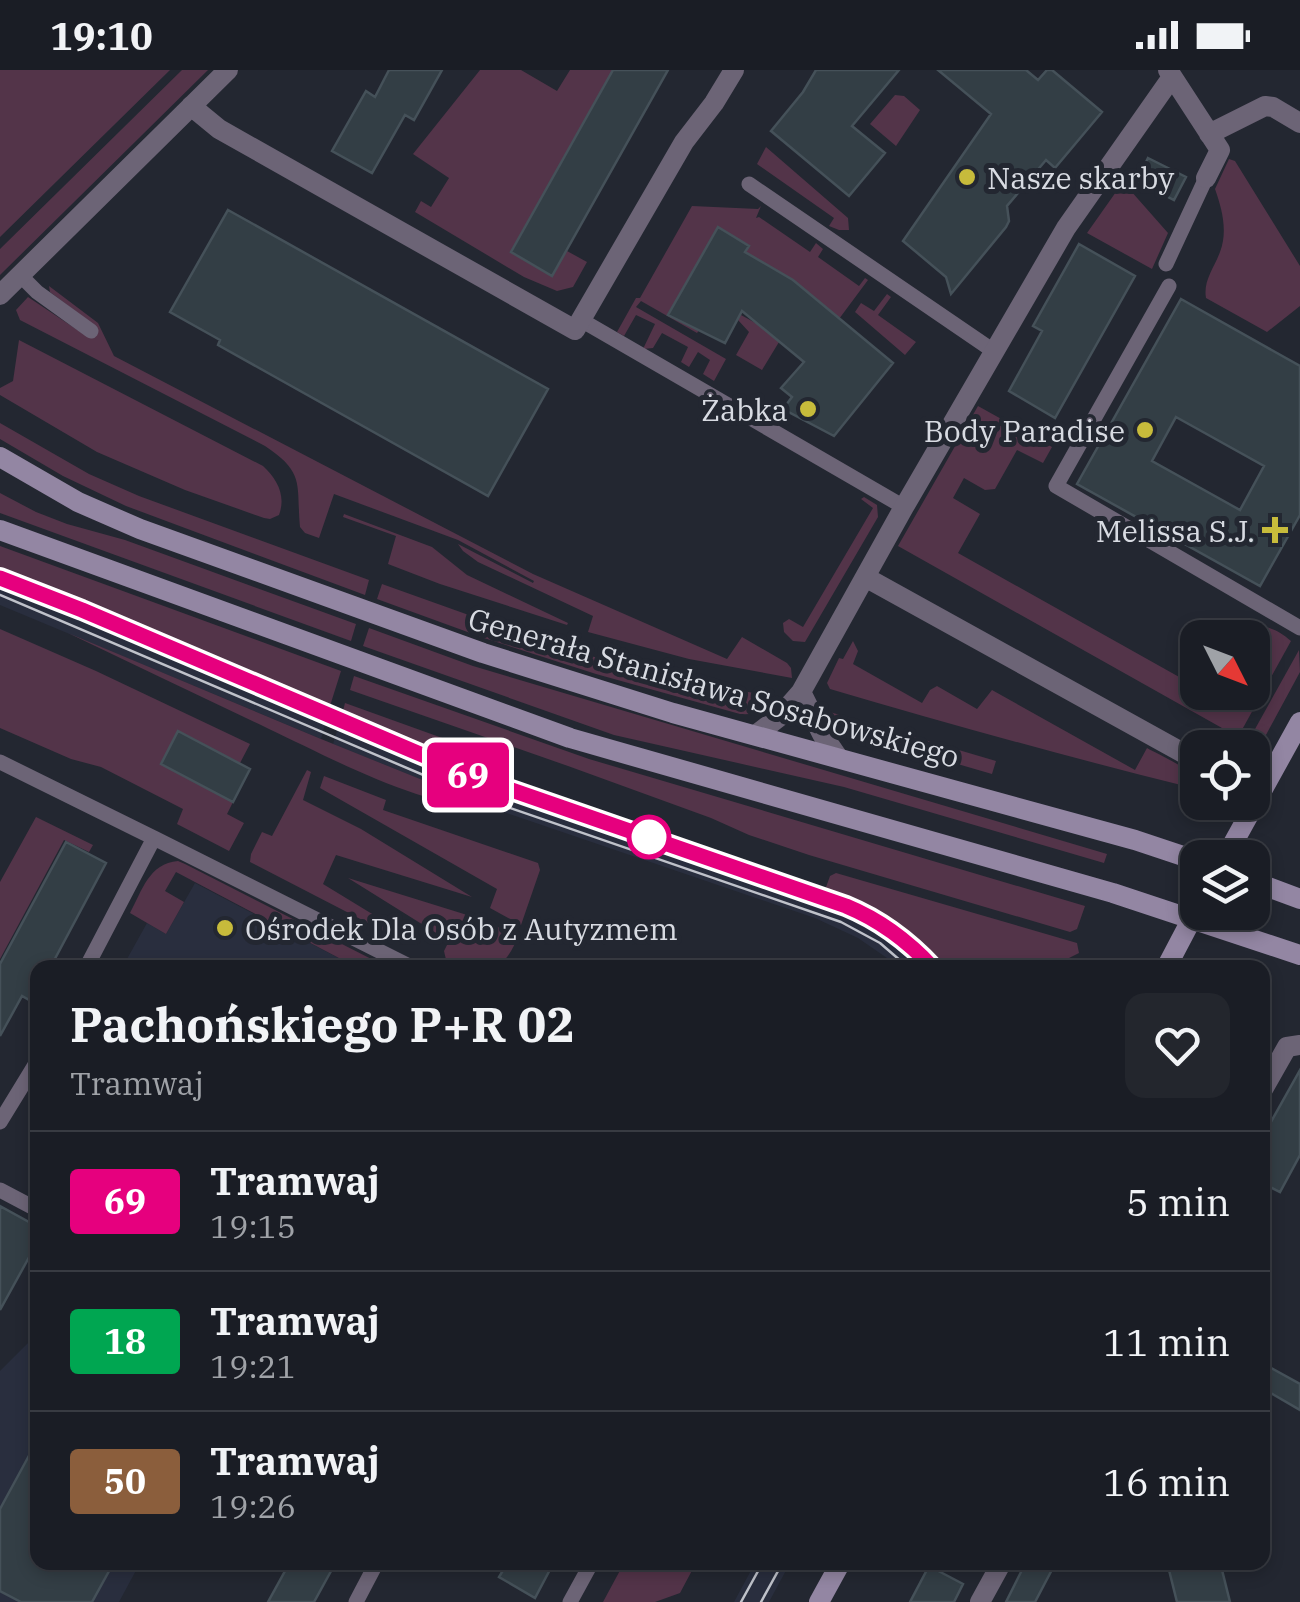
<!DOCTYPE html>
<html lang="pl">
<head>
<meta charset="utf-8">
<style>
  body { margin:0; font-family:"IBM Plex Serif",serif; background:#23262d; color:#f1f3f6; height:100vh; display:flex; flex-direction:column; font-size:38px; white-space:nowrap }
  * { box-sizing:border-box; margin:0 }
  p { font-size:32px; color:#9fa2a7 }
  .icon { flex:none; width:55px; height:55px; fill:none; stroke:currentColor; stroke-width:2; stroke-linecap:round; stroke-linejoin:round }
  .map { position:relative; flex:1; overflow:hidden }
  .details { position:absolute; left:30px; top:890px; width:1240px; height:610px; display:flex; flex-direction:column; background:#1a1d25; border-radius:20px; box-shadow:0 5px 15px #0003,0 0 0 2px #383b42 }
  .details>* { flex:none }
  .badge { padding:0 20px; border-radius:8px; font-size:35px; line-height:65px }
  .needle { width:65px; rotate:132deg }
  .fabs { position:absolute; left:1180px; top:550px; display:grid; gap:20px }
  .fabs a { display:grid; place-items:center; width:90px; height:90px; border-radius:20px; background:#1a1d25; box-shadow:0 5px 15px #0003,0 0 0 2px #383b42; font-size:50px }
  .map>.badge { position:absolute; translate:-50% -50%; box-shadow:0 0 0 5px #fff }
  .round { display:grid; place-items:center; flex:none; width:105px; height:105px; border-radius:20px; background:#23262d }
  .overview { display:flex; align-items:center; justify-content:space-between; height:170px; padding:0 40px }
  h1 { font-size:48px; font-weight:800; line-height:75px }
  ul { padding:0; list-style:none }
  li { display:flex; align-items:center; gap:30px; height:140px; padding:0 40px; border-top:2px solid #383b42 }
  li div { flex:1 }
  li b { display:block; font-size:38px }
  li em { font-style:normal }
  li .badge { min-width:110px; font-weight:700; text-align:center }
  .status { display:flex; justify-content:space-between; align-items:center; height:70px; padding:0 50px; background:#1a1d25; direction:ltr }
  .status svg { height:28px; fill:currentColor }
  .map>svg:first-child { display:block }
  .built { fill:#292e3e }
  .green { fill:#533449 }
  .building { fill:#333e45; stroke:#455159; stroke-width:2.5; fill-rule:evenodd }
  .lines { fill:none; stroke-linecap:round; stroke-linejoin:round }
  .lane { stroke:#6c6476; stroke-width:15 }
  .street { stroke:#6c6476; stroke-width:20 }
  .secondary { stroke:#9386a3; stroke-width:20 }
  .tram { stroke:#bfc2ca; stroke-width:2.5 }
  .line-casing { stroke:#fff; stroke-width:22 }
  .line { stroke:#e6007e; stroke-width:15 }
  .poi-dot { fill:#c7bb3b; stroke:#232731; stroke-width:4 }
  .stop-dot { fill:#fff; stroke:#e6007e; stroke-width:5 }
  .labels { text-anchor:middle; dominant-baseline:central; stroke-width:10; stroke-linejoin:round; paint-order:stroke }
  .poi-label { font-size:30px; fill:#d8dbe2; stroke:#232731; text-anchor:end }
  .street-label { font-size:30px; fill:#d8dbe2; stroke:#232731 }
</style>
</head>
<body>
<div class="status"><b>19:10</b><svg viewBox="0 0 49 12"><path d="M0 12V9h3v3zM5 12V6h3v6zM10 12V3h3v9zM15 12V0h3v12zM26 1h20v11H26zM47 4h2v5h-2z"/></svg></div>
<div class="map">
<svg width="1300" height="1532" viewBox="0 0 1300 1532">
  <rect width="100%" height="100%" fill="#232731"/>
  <path class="built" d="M0 501 329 639 321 669 0 535Z
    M342 645 512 714 848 828 893 852 914 869 943 897H900L858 868 815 848 492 738 333 674Z
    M195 813 231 832 356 897 122 898 147 853 166 864Z
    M32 1269 38 1272V1492L140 1493 119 1532H0V1301Z
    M755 1493H790L769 1532H734Z"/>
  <path class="green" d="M0 0H170L0 167Z
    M182 0H208L0 205V179Z
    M480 0H521L557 21 570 0H613L511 182 552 205 567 181 587 192 573 217 557 221 524 207 415 142 421 131 431 137 449 108 413 84Z
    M895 25 904 26 920 40 896 76 870 54Z
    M766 77 848 148 849 160H839L829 156 834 148 757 94Z
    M1229 89 1235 91 1300 196V236L1267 262 1206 228C1203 211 1214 198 1220 182 1228 161 1222 139 1215 119Z
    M1123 112 1168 163 1152 199 1087 163Z
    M692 136 758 139 761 136 756 148 759 147 810 182 816 173 823 179 818 187 859 216 865 208 868 210 839 249 793 210 745 182 749 175 718 157 676 230 700 259 697 263 641 231 636 237 726 289 714 311 703 304 710 290 698 282 689 297 681 292 688 277 662 263 653 278 643 279 655 254 636 245 624 266 617 262 636 228H640Z
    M49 216 98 253 114 286 533 504 727 589 742 567 787 593 791 598 792 608 689 589 588 562 593 546 478 492 463 481 458 474 533 513 534 511 458 470 334 424 319 468 305 463 300 457C296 415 306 403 265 376L20 250 16 240 28 227 88 267 95 256 50 222Z
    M887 224 891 227 878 245 916 272 905 285 855 242 861 233 874 241Z
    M741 245 761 256 779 272 762 300 736 285 749 262 738 250Z
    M19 270 263 396C278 410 286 426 279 445L270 449 264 448 185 420 97 382 0 325V318L13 311Z
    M978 336 1052 377 1043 393 1017 380 995 419 985 420 964 408 953 428 980 444 958 483 1197 617 1198 622 1211 625 1213 623 1252 622V568L1244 567 1250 557C1267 555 1277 559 1291 571L1238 667 898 476Z
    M0 353 89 404 139 426 369 510 365 525 126 436 63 406 0 369Z
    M0 423 36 442 67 454 125 470 356 554 351 571 0 443Z
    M864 427 877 435 878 447 805 572 793 571 784 562 783 553 789 549 803 557 873 438 861 429Z
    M344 444 432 477 467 505 568 553 567 555 440 514 388 494 396 466 343 447Z
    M0 476 341 601 329 639 0 501Z
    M382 514 550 574 663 607 782 628C770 641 758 645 740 644L596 604 484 568 377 529Z
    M369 558 473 596 1107 784 1104 793 844 717 614 665 363 576Z
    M0 559 96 601 250 674 240 693 179 661 161 693 233 732 227 744 244 753 229 781 177 754 183 739 101 697 71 689 0 658Z
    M68 563 321 669 492 738C422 738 333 689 269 659 202 627 135 595 68 563Z
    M853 571 858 581 853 594 922 633 930 620 937 616 977 639 992 620 1135 700 1147 678C1157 684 1191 698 1192 709 1192 712 1190 714 1189 717 1068 687 949 654 830 619L827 613 839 588 843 589Z
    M1299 580 1300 602 1253 689 1252 678 1245 677Z
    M354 606 589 689 1085 836 1077 859 1070 862 809 785 749 765 711 748 568 696 350 620Z
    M345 633 509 692 502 710 342 645Z
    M823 640 996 691 992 704 844 661 830 652Z
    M307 700 311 702 303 730 361 759 472 827 336 785 323 814 405 864 401 870 250 792 251 784 262 762 272 766Z
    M324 706 386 730 383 740 538 793 540 800 521 855 490 838 497 819 320 718Z
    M36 747 93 775 89 782 64 770 0 889V812Z
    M178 791 185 794 387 897H356L176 802 165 821 184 832 166 864 130 843C142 821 149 793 178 791Z
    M836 803 1077 873 1079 883 1051 897H943C910 860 871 837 825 820L830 806Z
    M348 808 480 849 518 866C513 879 508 889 496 897H454L447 894 444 881 449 871Z
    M624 1493V1492L696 1493 680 1523 655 1532H603Z"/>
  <path class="building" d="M389 0H442L414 50 405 45 372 103 332 81 366 21 375 27Z
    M613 0H668L552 206 511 182Z
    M816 0H899L852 56 885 83 849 126 771 61 803 22Z
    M938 0H1026L1038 10 1047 0H1052L1102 42 1055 98 1046 90 1007 136 1009 151 1006 157 951 224 946 207 903 171 991 44Z
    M1148 88 1186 107 1174 130 1137 111Z
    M228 140 548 319 488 426 218 275 220 270 170 242Z
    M718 157 749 176 745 182 793 210 893 293 834 366 783 339 792 327 781 318 804 292 742 241 725 273 668 245Z
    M1079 174 1135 206 1055 348 1009 321 1042 261 1033 256Z
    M1181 229 1300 296V445L1260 516 1077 414ZM1176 347 1264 396 1240 440 1152 391Z
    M178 661 250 699 233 732 161 694Z
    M66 772 106 793 50 898H38V935L22 926 0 966V894Z
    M1300 1000V1085L1280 1122 1262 1113V1068Z
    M0 1136 38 1157V1171L0 1240Z
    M1262 1293 1300 1314V1340L1262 1318Z
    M38 1369V1492H114L92 1532H21L0 1521V1439Z
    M290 1492H336L314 1532H268Z
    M508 1492H554L535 1528 499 1507Z
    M1026 1492H1056L1035 1532H1006Z
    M1167 1492H1220L1230 1532H1177Z
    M929 1496 963 1514 954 1532H910Z"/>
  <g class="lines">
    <path class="lane" d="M749 114 995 282
      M1166 194 1206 108
      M20 205 37 222 91 261
      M1169 216 1056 416 1300 558
      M581 250 904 437
      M0 692 154 768 86 898
      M154 768 413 898
      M0 1052 38 990
      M0 1120 38 1140
      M356 1532 377 1492
      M570 1532 592 1492"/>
    <path class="street" d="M1168 0 1220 80 1206 108
      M191 36 219 59 575 260 684 72 714 33 734 0
      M1209 64 1265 36 1273 37 1300 53
      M0 225 228 0
      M865 507 1194 689
      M801 622 822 664 837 686
      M757 664 779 647 801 622 904 437 1066 158 1172 7
      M1262 1021 1287 977 1300 975
      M980 1532 1002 1492"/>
    <path class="secondary" d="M0 387 78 432 140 459 483 583 673 643 1135 770 1198 791
      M0 460 570 668 1113 823 1300 885
      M1225 788 1300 652
      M1252 811 1300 829
      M1166 898 1197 839
      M819 1532 841 1492"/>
    <path class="tram" d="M0 508 82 540 474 707 847 836C880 850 908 871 933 898
      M0 525 461 721 841 852 880 873 909 898
      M741 1532 763 1492
      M761 1532 783 1492"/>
  </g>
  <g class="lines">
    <g class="line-casing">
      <path id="line" d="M0 508 82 540 474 707 846 836C880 850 908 871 933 898"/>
    </g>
    <use href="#line" class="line"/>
  </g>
  <g class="poi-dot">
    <circle cx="967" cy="107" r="10"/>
    <circle cx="808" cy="339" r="10"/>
    <circle cx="1145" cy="360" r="10"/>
    <path d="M1270 445h10v10h10v10h-10v10h-10v-10h-10v-10h10z"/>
    <circle cx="225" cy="858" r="10"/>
  </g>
  <circle class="stop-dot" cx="649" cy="767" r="20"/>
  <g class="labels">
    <g class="poi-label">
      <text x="987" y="107" text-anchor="start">Nasze skarby</text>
      <text x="788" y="339">Żabka</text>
      <text x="1125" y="360">Body Paradise</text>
      <text x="1255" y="460">Melissa S.J.</text>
      <text x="245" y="858" text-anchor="start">Ośrodek Dla Osób z Autyzmem</text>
    </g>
    <g class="street-label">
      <text transform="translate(714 617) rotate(16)">Generała Stanisława Sosabowskiego</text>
    </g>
  </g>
</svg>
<div class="fabs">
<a><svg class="needle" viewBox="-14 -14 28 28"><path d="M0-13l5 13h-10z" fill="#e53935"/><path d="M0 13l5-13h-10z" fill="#9fa2a7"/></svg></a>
<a><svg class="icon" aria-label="locate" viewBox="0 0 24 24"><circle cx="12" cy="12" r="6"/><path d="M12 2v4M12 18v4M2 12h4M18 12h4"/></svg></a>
<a><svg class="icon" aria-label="layers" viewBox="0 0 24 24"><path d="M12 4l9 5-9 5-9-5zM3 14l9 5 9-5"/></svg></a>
</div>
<b class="badge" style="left:468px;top:705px;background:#e6007e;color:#fff">69</b>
<section class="details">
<div class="overview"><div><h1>Pachońskiego P+R 02</h1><p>Tramwaj</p></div><a class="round"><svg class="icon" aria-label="heart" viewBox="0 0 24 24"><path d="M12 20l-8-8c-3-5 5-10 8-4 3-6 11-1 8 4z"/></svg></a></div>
<ul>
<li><span class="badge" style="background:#e6007e;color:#fff">69</span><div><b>Tramwaj</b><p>19:15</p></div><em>5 min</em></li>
<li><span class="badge" style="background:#00a651;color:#fff">18</span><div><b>Tramwaj</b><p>19:21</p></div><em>11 min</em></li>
<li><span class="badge" style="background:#8b5e3c;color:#fff">50</span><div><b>Tramwaj</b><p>19:26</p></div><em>16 min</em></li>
</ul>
</section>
</div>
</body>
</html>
